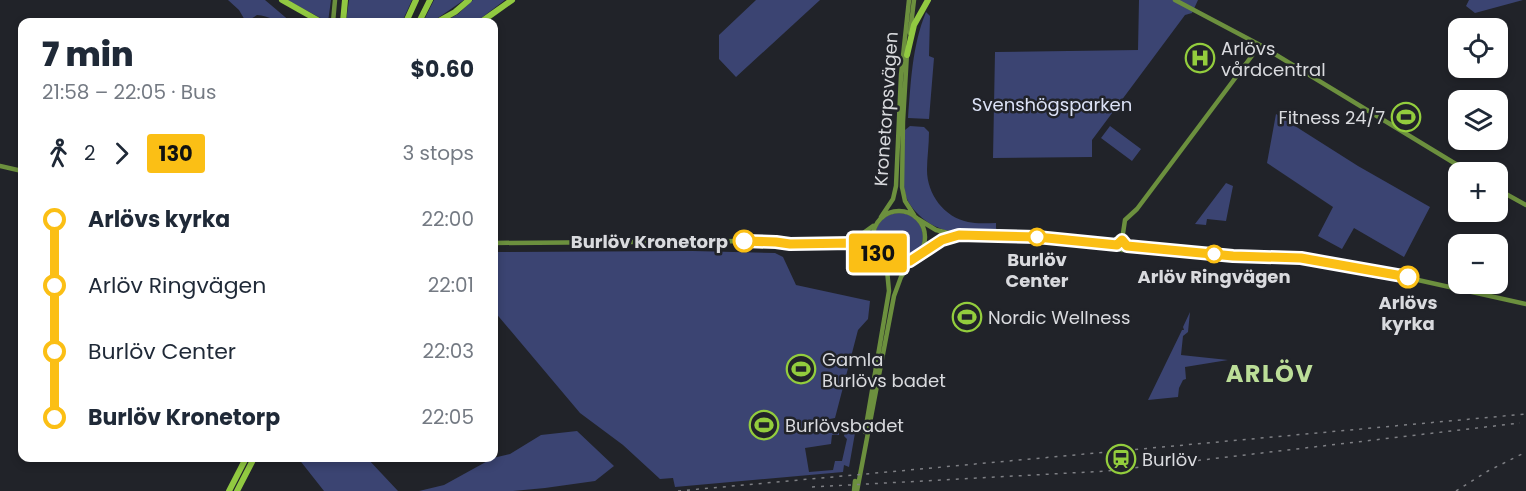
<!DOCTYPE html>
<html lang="en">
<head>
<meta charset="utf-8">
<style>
  body { margin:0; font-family:Poppins,sans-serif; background:#f2f2f3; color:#1f2937; height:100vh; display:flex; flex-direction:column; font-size:22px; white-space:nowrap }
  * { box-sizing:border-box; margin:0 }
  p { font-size:20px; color:#747a83 }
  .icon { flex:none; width:33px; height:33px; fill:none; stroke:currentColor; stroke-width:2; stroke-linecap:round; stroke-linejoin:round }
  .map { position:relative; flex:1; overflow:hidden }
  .side { position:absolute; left:18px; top:18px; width:480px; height:444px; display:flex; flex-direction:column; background:#fff; border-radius:12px; box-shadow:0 3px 9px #0003 }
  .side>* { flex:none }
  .badge { padding:0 12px; border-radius:4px; font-size:21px; line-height:39px }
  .buttons { position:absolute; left:1448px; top:18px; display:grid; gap:12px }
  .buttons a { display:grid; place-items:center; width:60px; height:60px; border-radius:12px; background:#fff; box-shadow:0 3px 9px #0003; font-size:30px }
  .map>.badge { position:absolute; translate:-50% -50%; box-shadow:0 0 0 3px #fff }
  .legs { display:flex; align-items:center; gap:9px; height:66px; padding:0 24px; font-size:20px }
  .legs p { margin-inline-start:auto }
  .headline { display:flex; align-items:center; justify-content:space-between; height:102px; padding:0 24px }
  h1 { font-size:33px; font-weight:800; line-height:45px }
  ul { padding:0 24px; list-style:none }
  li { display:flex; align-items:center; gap:21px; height:66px; font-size:22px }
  li i { display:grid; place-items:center; width:9px; height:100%; margin:0 8px; background:currentColor }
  li i::after { content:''; width:15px; height:15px; margin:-8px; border:4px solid; border-radius:50%; background:#fff }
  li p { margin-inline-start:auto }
  li:first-child i { background:linear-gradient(#0000 50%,currentColor 0) }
  li:last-child i { background:linear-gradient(currentColor 50%,#0000 0) }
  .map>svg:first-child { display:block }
  .green { fill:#3b4472 }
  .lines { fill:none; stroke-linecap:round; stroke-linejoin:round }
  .secondary { stroke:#6c903e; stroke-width:4.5 }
  .highway { stroke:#91c941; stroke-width:6 }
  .rail { stroke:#7e7f84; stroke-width:1.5; stroke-dasharray:3 6; stroke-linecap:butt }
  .line-1-casing { stroke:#fff; stroke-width:14 }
  .line-1 { stroke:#fbbf15; stroke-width:9 }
  .stop-1-dot { fill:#fff; stroke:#fbbf15; stroke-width:3 }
  .labels { text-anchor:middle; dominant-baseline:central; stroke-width:5; stroke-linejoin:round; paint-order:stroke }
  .poi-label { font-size:18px; fill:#d9dade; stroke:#212329; text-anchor:start }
  .park-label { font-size:18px; fill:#dce2f6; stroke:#212329 }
  .street-label { font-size:18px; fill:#d9dade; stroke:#212329 }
  .stop-label { font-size:18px; font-weight:bold; fill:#d9dade; stroke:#212329 }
  .district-label { font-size:24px; font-weight:bold; letter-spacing:1.5px; fill:#bcde98; stroke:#212329 }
</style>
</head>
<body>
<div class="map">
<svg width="1526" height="491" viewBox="0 0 1526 491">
  <rect width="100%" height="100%" fill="#212329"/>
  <path class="green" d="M228 0H265L291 22C278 23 270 16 257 15L246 22 239 10Z
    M287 0H331L328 22Z
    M349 0H412L402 22H346Z
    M434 0H464L432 22H423Z
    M473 0H505L476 22H444L458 14Z
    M756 0H820L736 77 719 59V35Z
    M1139 0H1198L1192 13 1185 15 1092 140V157L993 158 995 52 1138 50Z
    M1469 0H1523L1475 13 1466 6Z
    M926 12 930 16 929 56 934 58 929 119 908 118C911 82 912 46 926 12Z
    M1276 114 1358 166 1430 207 1404 257 1354 228 1342 249 1318 236 1333 207 1267 163Z
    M910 126 924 127 929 132C929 145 927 158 927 170 927 194 944 217 968 222 977 224 987 223 996 223V233C965 232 941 237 918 214 909 205 905 198 904 186 901 168 904 148 905 130Z
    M1110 126 1141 149 1132 161 1101 138Z
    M1226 183 1233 186 1226 221 1207 219 1206 225 1195 224Z
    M875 237a24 24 0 1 1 48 0a24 24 0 1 1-48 0Z
    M693 251 775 253 783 257 796 285 870 301 868 319 858 330 835 418 802 424V433H839V435H832L831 444 805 448 809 472 833 470 835 461H842L847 439 844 436 845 432 855 433 849 467 844 465 843 472 675 487 673 478 660 479 623 445 580 413 494 311V252Z
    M1190 312 1188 332 1183 336 1181 355 1228 360 1185 367 1186 379 1183 380 1179 388 1178 397 1148 400 1182 330H1184L1183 327Z
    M577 431 614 466 595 481 545 488 513 491H419L444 485 493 458 510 454 541 435Z
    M298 458H367L398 491H324Z"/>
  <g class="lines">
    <path class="secondary" d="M1175 0 1260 45 1469 172
      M333 22 335 0
      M910 33 914 0
      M907 53 903 121 902 187 905 201 914 215
      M0 166 22 171
      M1497 189 1526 205
      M873 237a26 26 0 1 1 52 0a26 26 0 1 1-52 0Z
      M881 217 893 199 896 186 901 75 909 0
      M918 219 936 230 948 233 1062 239 1117 245 1118 248 1122 250 1127 246 1126 242 1122 240 1117 245
      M847 240 859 236 873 226
      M1122 240 1125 220 1137 209 1260 45
      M494 243 744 241 776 242 790 244
      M737 244 763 246 850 243 863 245 876 252
      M1127 246 1233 256 1301 258 1400 276 1526 304
      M922 253 942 240 960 235
      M865 432 889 291 887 270 880 255
      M854 491 855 481
      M857 491 894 296 901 277 915 257"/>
    <path class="highway" d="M282 0 321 22
      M343 22 345 0
      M406 22 416 0
      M419 22 430 0
      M437 22 455 12 469 0
      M481 22 512 0
      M907 55 914 25 928 0
      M229 491 246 458
      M237 491 254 458"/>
    <path class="rail" d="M812 487 1107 471 1520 423
      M678 491 1526 414
      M1456 491 1488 471 1526 452"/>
  </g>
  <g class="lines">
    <g class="line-1-casing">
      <path id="line-1" d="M744 241 776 242 790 244 853 243 872 249 887 260 899 263 910 261 942 240 959 235 1037 237 1117 245 1122 240 1127 246 1233 256 1301 258 1408 277"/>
    </g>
    <use href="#line-1" class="line-1"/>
  </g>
  <defs>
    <g id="hospital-ring" transform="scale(1.5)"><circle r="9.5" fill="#212329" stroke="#93cd3d" stroke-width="1.5"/><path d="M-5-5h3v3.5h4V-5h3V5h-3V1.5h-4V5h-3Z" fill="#93cd3d"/></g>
    <g id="stadium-ring" transform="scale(1.5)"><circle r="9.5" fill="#212329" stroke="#93cd3d" stroke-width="1.5"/><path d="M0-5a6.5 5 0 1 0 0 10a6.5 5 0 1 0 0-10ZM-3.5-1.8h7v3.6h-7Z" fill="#93cd3d"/></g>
    <g id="station-ring" transform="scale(1.5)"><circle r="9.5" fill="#212329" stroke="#93cd3d" stroke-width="1.5"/><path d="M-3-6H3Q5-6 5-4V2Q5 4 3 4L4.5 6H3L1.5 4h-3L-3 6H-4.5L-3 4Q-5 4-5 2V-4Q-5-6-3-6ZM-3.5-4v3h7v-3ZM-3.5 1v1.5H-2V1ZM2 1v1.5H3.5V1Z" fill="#93cd3d"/></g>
  </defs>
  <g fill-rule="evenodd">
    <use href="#hospital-ring" x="1200" y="58"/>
    <use href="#stadium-ring" x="1406" y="117"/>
    <use href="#stadium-ring" x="967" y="317"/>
    <use href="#stadium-ring" x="801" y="369"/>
    <use href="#stadium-ring" x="764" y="425"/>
    <use href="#station-ring" x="1121" y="459"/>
  </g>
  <g class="stop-1-dot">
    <circle cx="1037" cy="237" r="8"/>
    <circle cx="744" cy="241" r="10"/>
    <circle cx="1214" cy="254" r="8"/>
    <circle cx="1408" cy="277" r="10"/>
  </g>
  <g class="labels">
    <g class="poi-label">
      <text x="1221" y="48">Arlövs<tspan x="1221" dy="21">vårdcentral</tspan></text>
      <text x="1385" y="117" text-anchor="end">Fitness 24/7</text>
      <text x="988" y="317">Nordic Wellness</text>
      <text x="822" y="359">Gamla<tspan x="822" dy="21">Burlövs badet</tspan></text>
      <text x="785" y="425">Burlövsbadet</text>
      <text x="1142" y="459">Burlöv</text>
    </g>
    <g class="park-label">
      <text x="1052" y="104">Svenshögsparken</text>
    </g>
    <g class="street-label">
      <text transform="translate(886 109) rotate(-86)">Kronetorpsvägen</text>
    </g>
    <g class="stop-label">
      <text x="728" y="241" text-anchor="end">Burlöv Kronetorp</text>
      <text x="1037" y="259">Burlöv<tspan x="1037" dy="21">Center</tspan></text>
      <text x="1214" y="276">Arlöv Ringvägen</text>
      <text x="1408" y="302">Arlövs<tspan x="1408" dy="21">kyrka</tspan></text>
    </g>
    <g class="district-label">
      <text x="1270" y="373">ARLÖV</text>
    </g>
  </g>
</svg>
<div class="buttons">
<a><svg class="icon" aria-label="locate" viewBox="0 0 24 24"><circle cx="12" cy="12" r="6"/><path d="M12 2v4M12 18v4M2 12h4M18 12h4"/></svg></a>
<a><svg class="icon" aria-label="layers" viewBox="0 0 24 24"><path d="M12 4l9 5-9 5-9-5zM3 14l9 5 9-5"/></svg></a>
<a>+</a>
<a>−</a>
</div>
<b class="badge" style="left:878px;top:253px;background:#fbbf15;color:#111">130</b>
<section class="side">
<div class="headline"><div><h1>7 min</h1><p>21:58 – 22:05 · Bus</p></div><b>$0.60</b></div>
<div class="legs"><svg class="icon" aria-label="walk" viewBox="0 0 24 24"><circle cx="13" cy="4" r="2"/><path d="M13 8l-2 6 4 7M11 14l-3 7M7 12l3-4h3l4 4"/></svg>2<svg class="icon" aria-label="forward" viewBox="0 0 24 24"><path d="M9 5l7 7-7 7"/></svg><b class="badge" style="background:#fbbf15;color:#111">130</b><p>3 stops</p></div>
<ul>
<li><i style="color:#fbbf15"></i><b>Arlövs kyrka</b><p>22:00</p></li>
<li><i style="color:#fbbf15"></i><span>Arlöv Ringvägen</span><p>22:01</p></li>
<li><i style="color:#fbbf15"></i><span>Burlöv Center</span><p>22:03</p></li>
<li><i style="color:#fbbf15"></i><b>Burlöv Kronetorp</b><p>22:05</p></li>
</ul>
</section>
</div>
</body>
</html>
